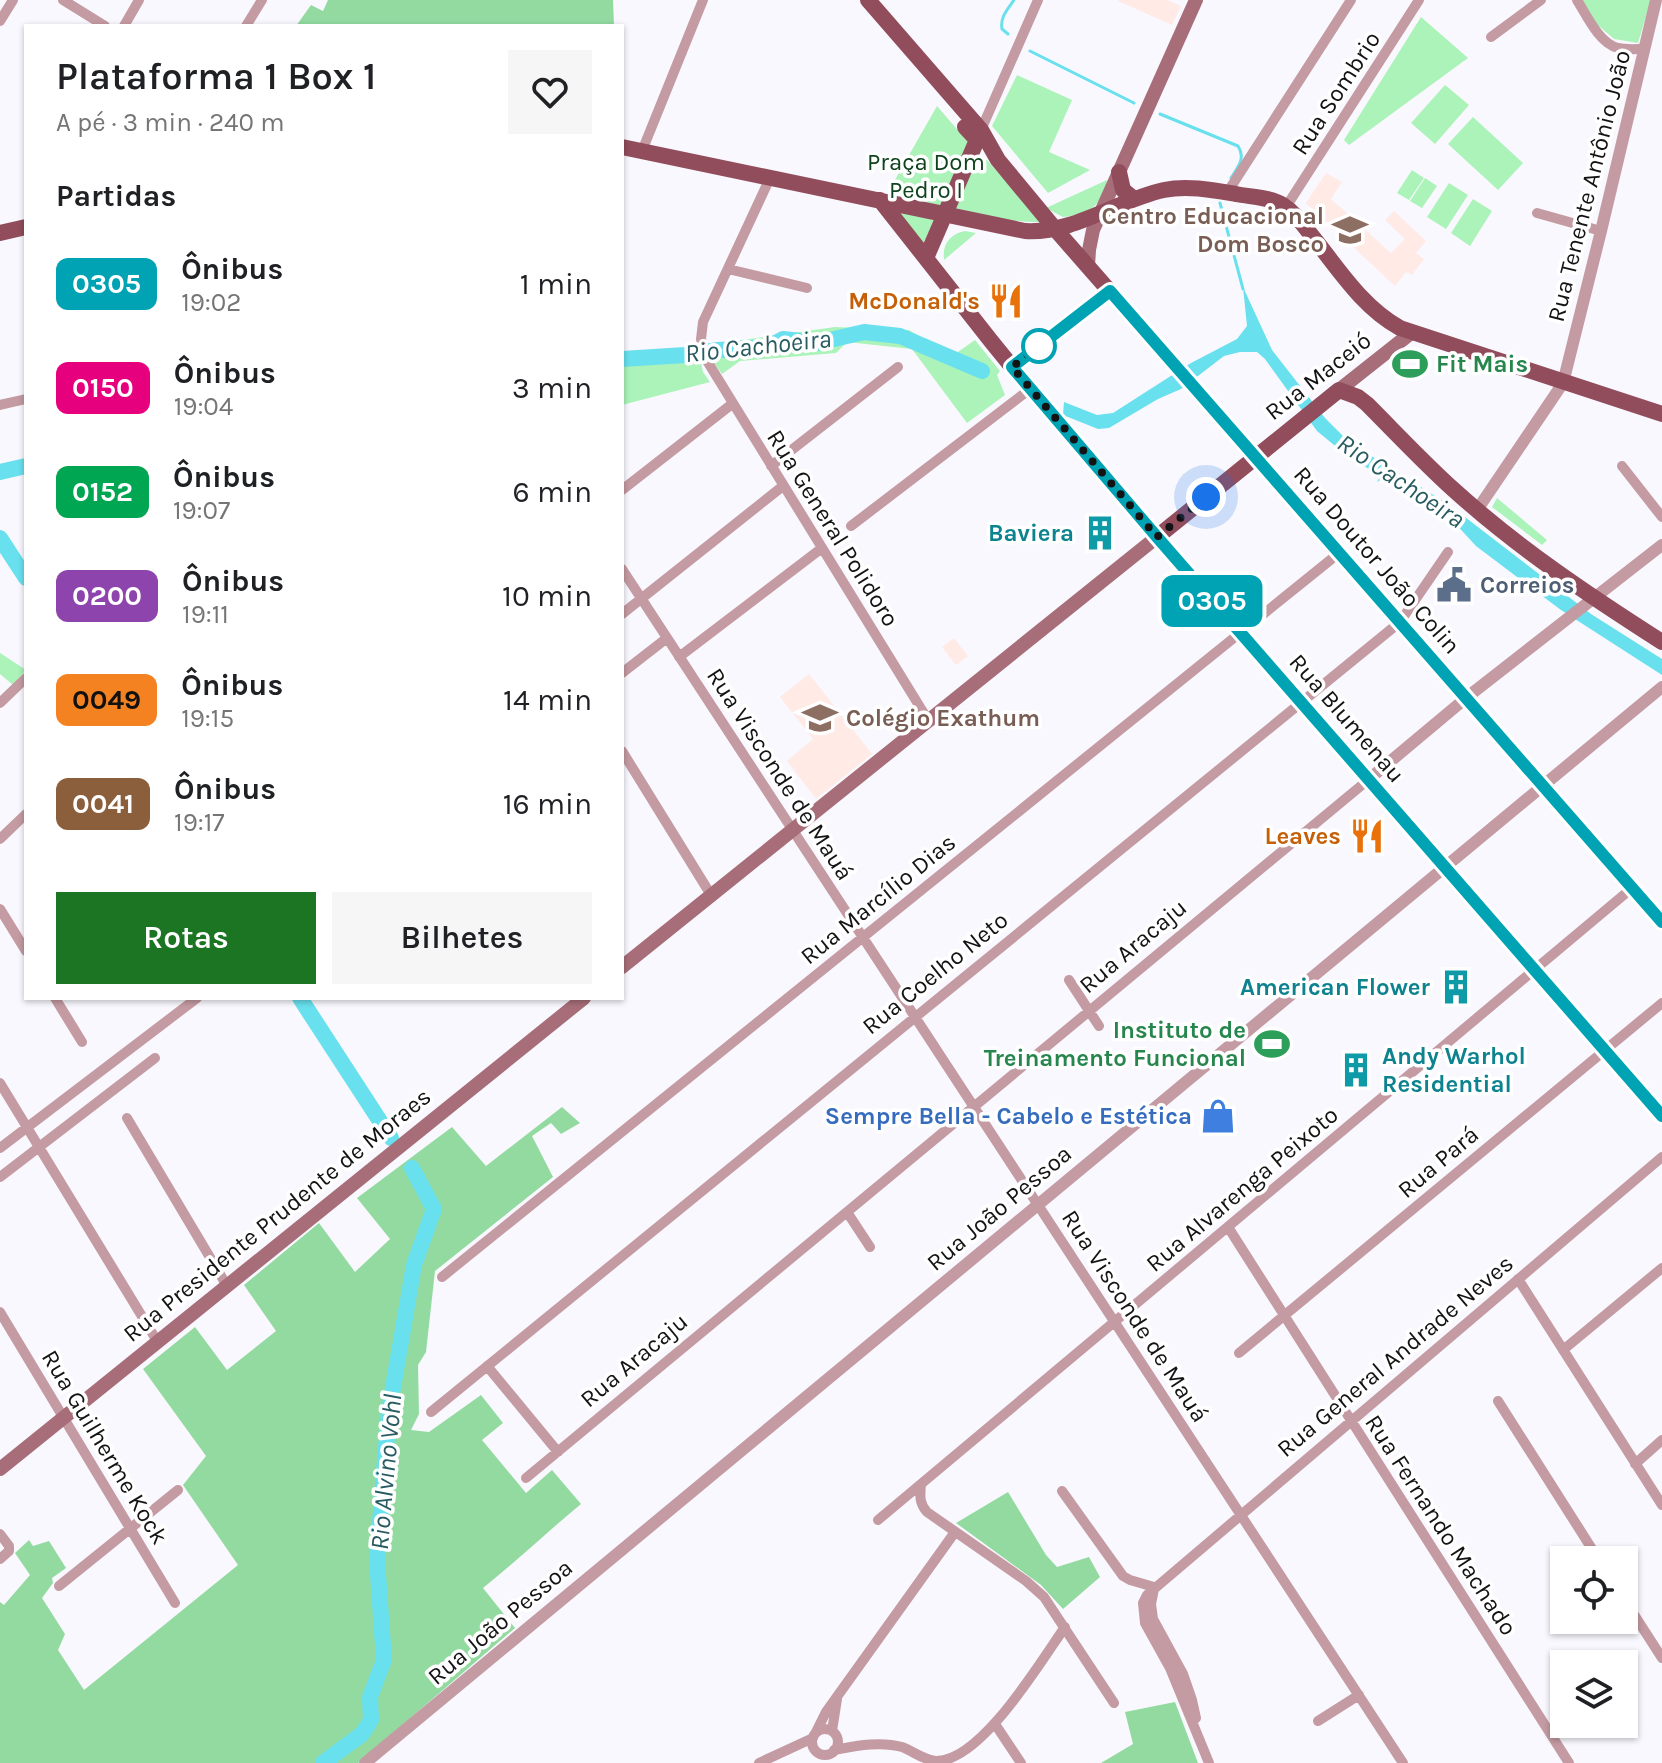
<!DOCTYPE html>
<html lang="pt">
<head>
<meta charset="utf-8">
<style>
  body { margin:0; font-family:Karla,sans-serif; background:#f6f6f6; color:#202124; height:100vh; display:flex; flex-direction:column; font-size:30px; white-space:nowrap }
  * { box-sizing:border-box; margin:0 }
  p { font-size:26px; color:#757577 }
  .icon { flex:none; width:44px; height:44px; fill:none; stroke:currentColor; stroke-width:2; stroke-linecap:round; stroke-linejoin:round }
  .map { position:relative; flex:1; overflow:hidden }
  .drawer { position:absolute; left:24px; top:24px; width:600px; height:976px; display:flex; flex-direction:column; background:#fff; border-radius:0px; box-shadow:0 2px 6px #0004 }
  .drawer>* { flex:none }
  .badge { padding:0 16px; border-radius:12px; font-size:28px; line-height:52px }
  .fabs { position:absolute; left:1550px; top:1546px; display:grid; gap:16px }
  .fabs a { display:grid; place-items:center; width:88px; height:88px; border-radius:0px; background:#fff; box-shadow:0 2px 6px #0004; font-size:40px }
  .you { position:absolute; width:40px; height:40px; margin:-20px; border:6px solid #fff; border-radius:50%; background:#1a73e8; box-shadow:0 0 0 12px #1a73e833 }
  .map>.badge { position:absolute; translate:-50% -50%; box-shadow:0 0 0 4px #fff }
  h2 { padding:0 32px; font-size:30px; line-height:72px }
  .round { display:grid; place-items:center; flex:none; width:84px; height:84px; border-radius:0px; background:#f6f6f6 }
  .head { display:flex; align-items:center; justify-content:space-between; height:136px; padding:0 32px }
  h1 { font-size:38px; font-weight:600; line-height:60px }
  .cta { display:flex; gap:16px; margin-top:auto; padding:16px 32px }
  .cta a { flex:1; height:92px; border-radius:0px; background:#1b7522; color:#fff; font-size:32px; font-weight:600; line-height:92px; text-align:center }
  .cta a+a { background:#f6f6f6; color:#202124 }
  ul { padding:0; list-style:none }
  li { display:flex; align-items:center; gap:24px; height:104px; padding:0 32px }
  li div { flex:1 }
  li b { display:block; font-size:30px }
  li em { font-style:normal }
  li .badge { min-width:88px; font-weight:700; text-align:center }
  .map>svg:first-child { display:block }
  .education { fill:#ffeae5 }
  .green { fill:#abf3b8 }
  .forest { fill:#93daa0 }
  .water { fill:#68e0ee }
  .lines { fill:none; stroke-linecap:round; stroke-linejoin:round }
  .stream { stroke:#68e0ee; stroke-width:3 }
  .river { stroke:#68e0ee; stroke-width:16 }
  .minor { stroke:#c49ba2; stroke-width:10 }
  .tertiary { stroke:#c49ba2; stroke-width:12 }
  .secondary { stroke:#a76e79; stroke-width:14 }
  .primary { stroke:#914d5c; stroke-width:16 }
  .line-casing { stroke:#fff; stroke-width:18 }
  .line { stroke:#00a3b4; stroke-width:12 }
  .walk { stroke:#131314; stroke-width:8; stroke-dasharray:0 14.4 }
  .stop-dot { fill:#fff; stroke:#00a3b4; stroke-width:4 }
  .labels { text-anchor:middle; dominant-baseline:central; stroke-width:7; stroke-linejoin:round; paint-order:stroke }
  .street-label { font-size:24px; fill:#131314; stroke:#fff }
  .park-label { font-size:24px; fill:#0f431e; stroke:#fff }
  .education-label { font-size:24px; font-weight:bold; fill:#785e54; stroke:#fff; text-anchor:end }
  .food-label { font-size:24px; font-weight:bold; fill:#c56008; stroke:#fff; text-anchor:end }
  .leisure-label { font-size:24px; font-weight:bold; fill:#27864d; stroke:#fff; text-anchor:start }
  .culture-label { font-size:24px; font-weight:bold; fill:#0d838f; stroke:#fff; text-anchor:end }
  .service-label { font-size:24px; font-weight:bold; fill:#4e5e75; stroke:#fff; text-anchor:start }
  .shop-label { font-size:24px; font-weight:bold; fill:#366cbe; stroke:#fff; text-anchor:end }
  .water-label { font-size:26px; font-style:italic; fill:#295c62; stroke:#fff }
</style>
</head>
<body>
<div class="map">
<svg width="1662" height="1763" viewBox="0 0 1662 1763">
  <rect width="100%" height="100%" fill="#f9f8fe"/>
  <path class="education" d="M1119 0H1167L1181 6 1172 25 1118 1Z
    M1326 173 1342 182 1331 199 1391 253 1405 239 1385 220 1394 211 1426 241 1416 253 1424 259 1412 275 1406 272 1395 286 1306 203Z
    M954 638 968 656 956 665 942 647Z
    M809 674 872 754 816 799 787 761 813 739 780 697Z"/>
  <path class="green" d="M1580 0H1651L1638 43 1614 39 1593 21Z
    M1421 17 1468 58 1349 145 1344 140Z
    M1017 75 1072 100 1049 152 1090 170 1048 193 992 126Z
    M1445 85 1469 105 1435 144 1411 123Z
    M937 106 968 142 941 206 888 192Z
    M1473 117 1523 163 1498 190 1448 144Z
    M984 159 987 160 1042 222C1012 223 983 214 954 208L976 164Z
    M1412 170 1424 178 1409 200 1397 193Z
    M1425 178 1437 186 1422 208 1410 201Z
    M1107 180C1104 206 1087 214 1063 217L1046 208Z
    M1449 183 1468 195 1446 229 1427 217Z
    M1473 199 1492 211 1470 246 1451 233Z
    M898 211 934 220 923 245Z
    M965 231 976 233 944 260C942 244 950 234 965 231Z
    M835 327 909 330 938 348 955 354 975 340 1000 371 997 375 1005 395 967 423 912 349 847 342 836 353 740 361 722 374 714 363 713 344Z
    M631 354 646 359 664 358 668 361 689 356 700 359 703 372 710 382 622 405V358Z
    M1497 498 1547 540 1542 545 1492 507Z
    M0 653 26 670 13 685 0 674Z"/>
  <path class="forest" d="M328 0H613L614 26H296L311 5 323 11Z
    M562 1107 580 1123 561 1134 551 1123 532 1136 553 1177 435 1271 426 1352 418 1365 419 1414 411 1430 429 1432 481 1395 503 1423 482 1440 526 1493 552 1470 581 1504C548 1531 517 1561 483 1588L515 1628 358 1763H0V1602L4 1605 30 1575 15 1553 29 1540 33 1546 49 1541 66 1568 52 1578 53 1583 42 1598 65 1634 58 1650 84 1690 238 1565 183 1485 206 1456 143 1369 195 1327 227 1370 276 1331 244 1285 319 1223 355 1272 390 1239 357 1198 452 1127 486 1166Z
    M1008 1492 1046 1555 1057 1567 1089 1557 1100 1577 1063 1609 1041 1585 956 1523Z
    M1175 1702 1198 1763H1101L1133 1744 1125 1712Z"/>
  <path class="water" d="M1243 287 1272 350 1325 418 1349 442 1448 504 1591 614 1662 659V675L1561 610 1476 546 1452 520 1386 480 1382 479 1377 482 1380 477 1377 474 1345 454 1317 431 1265 359 1257 352H1240L1224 356 1181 389 1158 399 1109 428 1098 429 1063 415 1064 402 1097 415 1113 413 1191 363 1237 339 1247 326Z"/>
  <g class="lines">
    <path class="stream" d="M1008 34 1002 29C1000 17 1007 10 1014 0
      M1030 51 1134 103
      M1160 114 1238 146C1246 158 1238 167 1231 178
      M1220 203 1243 289"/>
    <path class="river" d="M622 359 685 355 718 350 768 347 783 339 817 343 864 332 900 336 982 371
      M0 472 26 466
      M0 538 26 578
      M300 998 391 1138
      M323 1763 362 1734 371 1720 370 1697 384 1660 377 1560 389 1411 414 1265 434 1209 412 1168"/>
    <path class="minor" d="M63 0 105 26
      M1577 0C1587 16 1599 43 1618 48 1627 50 1636 49 1644 49
      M0 21 13 0
      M124 26 139 0
      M246 26 262 0
      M1491 37 1541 0
      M981 130 1038 0
      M642 151 703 0
      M770 178 703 322 701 339 704 356 928 720
      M1227 193 1351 0
      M1286 207 1419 0
      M1537 213 1601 231
      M728 269 807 288
      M0 405 26 399
      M771 466 898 367
      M1622 466 1662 517
      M622 490 732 404
      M851 526 1030 389
      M622 569 1403 1763
      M622 614 783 486
      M679 657 822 548
      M622 673 667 638
      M0 703 26 678
      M622 751 711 895
      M0 839 26 814
      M0 909 26 951
      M1069 980 1099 1026
      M55 998 82 1042
      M0 1083 157 1341
      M127 1118 227 1286
      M0 1148 197 998
      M0 1177 155 1058
      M847 1212 870 1247
      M1228 1227 1569 1763
      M442 1277 1339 553
      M1518 1279 1662 1505
      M0 1312 175 1603
      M1563 1350 1662 1268
      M1239 1353 1662 1003
      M487 1366 558 1452
      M1498 1401 1599 1560
      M431 1412 1400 622 1448 552
      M1635 1464 1662 1440
      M526 1478 1368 780
      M921 1484C920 1496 919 1503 927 1512L1026 1581 1044 1597 1114 1703
      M1062 1491 1123 1576 1130 1580 1154 1587
      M878 1520 1632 888
      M0 1534 9 1546V1551L0 1559
      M59 1586 178 1490
      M1154 1589 1151 1604 1153 1619 1183 1674 1192 1700 1196 1718
      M1624 1599 1662 1658
      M1318 1721 1359 1695
      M995 1724 1021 1763
      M812 1742a13 13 0 1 1 26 0a13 13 0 1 1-26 0Z
      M832 1731 837 1699
      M815 1734 826 1712 955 1532
      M834 1750C856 1746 880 1741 902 1747 913 1751 923 1760 936 1761 981 1762 1041 1661 1065 1627
      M759 1763 813 1738
      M1209 1763 1170 1668 1145 1623 1143 1603 1147 1595 1662 1157"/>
    <path class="tertiary" d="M1477 510 1563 383 1601 231 1656 0
      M1368 780 1466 698 1662 545
      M365 1763 1662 687"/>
    <path class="secondary" d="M1088 266 1089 250 1093 230 1196 0
      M1339 390 1411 333
      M622 967 1157 537
      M0 1469 584 998"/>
    <path class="primary" d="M868 0 981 130 998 160 1056 230 1662 922
      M622 147 1025 231C1074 234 1117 200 1164 190 1187 185 1213 190 1236 194 1251 197 1270 197 1283 205 1297 214 1306 229 1316 241 1341 273 1364 308 1400 328L1662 414
      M1119 172 1123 190 1134 199
      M880 200 991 341 1030 389 1157 537 1662 1116
      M0 233 26 227
      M926 258 977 140 965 127
      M1157 537 1339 390 1358 397 1367 404C1396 433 1424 463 1454 490 1518 548 1590 596 1662 642"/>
  </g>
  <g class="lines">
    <g class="line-casing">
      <path id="line" d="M1662 922 1110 291 1012 367 1157 537 1662 1116"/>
    </g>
    <use href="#line" class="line"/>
    <path class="walk" d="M1039 346 1012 367 1157 537 1206 497"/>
  </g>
  <defs>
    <g id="school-bare" transform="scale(2.76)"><path d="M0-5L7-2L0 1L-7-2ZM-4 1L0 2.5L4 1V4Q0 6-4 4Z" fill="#8d6e63" stroke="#fff" stroke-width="2.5" paint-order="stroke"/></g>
    <g id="restaurant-bare" transform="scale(2.76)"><path d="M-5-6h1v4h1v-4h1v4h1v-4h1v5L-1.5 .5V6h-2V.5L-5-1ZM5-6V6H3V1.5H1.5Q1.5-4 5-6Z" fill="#e8710a" stroke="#fff" stroke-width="2.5" paint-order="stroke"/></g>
    <g id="stadium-bare" transform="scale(2.76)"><path d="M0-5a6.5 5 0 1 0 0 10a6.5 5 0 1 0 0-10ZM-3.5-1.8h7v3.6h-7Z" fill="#2e9e5b" stroke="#fff" stroke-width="2.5" paint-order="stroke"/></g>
    <g id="building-bare" transform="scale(2.76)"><path d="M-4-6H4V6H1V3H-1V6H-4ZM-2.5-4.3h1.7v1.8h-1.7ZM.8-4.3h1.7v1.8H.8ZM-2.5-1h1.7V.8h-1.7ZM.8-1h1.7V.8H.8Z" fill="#0f9aa8" stroke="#fff" stroke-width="2.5" paint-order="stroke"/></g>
    <g id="civic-bare" transform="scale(2.76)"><path d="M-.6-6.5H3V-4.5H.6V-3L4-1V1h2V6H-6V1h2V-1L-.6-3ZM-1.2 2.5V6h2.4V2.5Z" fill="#5c6f8a" stroke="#fff" stroke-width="2.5" paint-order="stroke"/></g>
    <g id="shop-bare" transform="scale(2.76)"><path d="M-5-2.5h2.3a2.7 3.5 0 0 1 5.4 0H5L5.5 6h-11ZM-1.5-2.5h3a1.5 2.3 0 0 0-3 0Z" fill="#3f7fe0" stroke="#fff" stroke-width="2.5" paint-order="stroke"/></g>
  </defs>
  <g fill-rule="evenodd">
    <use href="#school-bare" x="1350" y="230"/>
    <use href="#restaurant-bare" x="1006" y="301"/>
    <use href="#stadium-bare" x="1410" y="364"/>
    <use href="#building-bare" x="1100" y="533"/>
    <use href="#civic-bare" x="1454" y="585"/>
    <use href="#school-bare" x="820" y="718"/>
    <use href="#restaurant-bare" x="1367" y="836"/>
    <use href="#building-bare" x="1456" y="987"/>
    <use href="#stadium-bare" x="1272" y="1044"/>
    <use href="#building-bare" x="1356" y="1070"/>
    <use href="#shop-bare" x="1218" y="1116"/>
  </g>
  <circle class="stop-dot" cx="1039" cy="346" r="16"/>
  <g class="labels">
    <g class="street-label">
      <text transform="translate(1336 93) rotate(-57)">Rua Sombrio</text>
      <text transform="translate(1589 186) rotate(-76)">Rua Tenente Antônio João</text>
      <text transform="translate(1318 376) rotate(-38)">Rua Maceió</text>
      <text transform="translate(833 528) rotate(58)">Rua General Polidoro</text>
      <text transform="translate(1377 560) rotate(49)">Rua Doutor João Colin</text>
      <text transform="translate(1347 718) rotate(49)">Rua Blumenau</text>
      <text transform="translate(780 774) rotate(57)">Rua Visconde de Mauá</text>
      <text transform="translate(878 899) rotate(-39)">Rua Marcílio Dias</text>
      <text transform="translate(1133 946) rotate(-40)">Rua Aracaju</text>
      <text transform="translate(935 973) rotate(-39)">Rua Coelho Neto</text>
      <text transform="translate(1438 1162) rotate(-40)">Rua Pará</text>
      <text transform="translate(1242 1189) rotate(-40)">Rua Alvarenga Peixoto</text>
      <text transform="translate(999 1208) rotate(-40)">Rua João Pessoa</text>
      <text transform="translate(277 1215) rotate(-39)">Rua Presidente Prudente de Moraes</text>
      <text transform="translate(1135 1316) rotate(57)">Rua Visconde de Mauá</text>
      <text transform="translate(1395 1356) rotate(-40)">Rua General Andrade Neves</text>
      <text transform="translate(634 1360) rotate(-40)">Rua Aracaju</text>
      <text transform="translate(105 1447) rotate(59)">Rua Guilherme Kock</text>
      <text transform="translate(1441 1525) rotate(57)">Rua Fernando Machado</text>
      <text transform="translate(500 1622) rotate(-40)">Rua João Pessoa</text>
    </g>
    <g class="park-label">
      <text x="926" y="162">Praça Dom<tspan x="926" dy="28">Pedro I</tspan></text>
    </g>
    <g class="education-label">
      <text x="1324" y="216">Centro Educacional<tspan x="1324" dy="28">Dom Bosco</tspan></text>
      <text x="846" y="718" text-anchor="start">Colégio Exathum</text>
    </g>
    <g class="food-label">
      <text x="980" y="301">McDonald's</text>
      <text x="1341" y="836">Leaves</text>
    </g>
    <g class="leisure-label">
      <text x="1436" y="364">Fit Mais</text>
      <text x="1246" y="1030" text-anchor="end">Instituto de<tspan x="1246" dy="28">Treinamento Funcional</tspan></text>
    </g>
    <g class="culture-label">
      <text x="1074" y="533">Baviera</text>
      <text x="1430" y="987">American Flower</text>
      <text x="1382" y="1056" text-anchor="start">Andy Warhol<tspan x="1382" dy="28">Residential</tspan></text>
    </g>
    <g class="service-label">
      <text x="1480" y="585">Correios</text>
    </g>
    <g class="shop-label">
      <text x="1192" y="1116">Sempre Bella - Cabelo e Estética</text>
    </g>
    <g class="water-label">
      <text transform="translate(758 346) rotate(-6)">Rio Cachoeira</text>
      <text transform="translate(1401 481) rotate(34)">Rio Cachoeira</text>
      <text transform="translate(386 1472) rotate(-85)">Rio Alvino Vohl</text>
    </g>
  </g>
</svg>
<div class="fabs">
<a><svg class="icon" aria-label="locate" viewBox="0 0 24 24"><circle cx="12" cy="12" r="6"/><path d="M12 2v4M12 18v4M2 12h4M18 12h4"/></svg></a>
<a><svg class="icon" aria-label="layers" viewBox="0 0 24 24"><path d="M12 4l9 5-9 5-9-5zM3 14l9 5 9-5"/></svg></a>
</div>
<div class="you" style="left:1206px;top:497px"></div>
<b class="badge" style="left:1212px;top:601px;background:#00a3b4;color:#fff">0305</b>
<section class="drawer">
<div class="head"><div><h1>Plataforma 1 Box 1</h1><p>A pé · 3 min · 240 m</p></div><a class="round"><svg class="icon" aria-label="heart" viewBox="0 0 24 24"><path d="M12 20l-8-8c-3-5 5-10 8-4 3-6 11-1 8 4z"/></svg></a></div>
<h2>Partidas</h2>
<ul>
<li><span class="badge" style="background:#00a3b4;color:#fff">0305</span><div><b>Ônibus</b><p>19:02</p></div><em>1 min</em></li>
<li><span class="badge" style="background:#e6007e;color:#fff">0150</span><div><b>Ônibus</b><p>19:04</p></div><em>3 min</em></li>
<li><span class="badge" style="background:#00a651;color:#fff">0152</span><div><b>Ônibus</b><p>19:07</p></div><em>6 min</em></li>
<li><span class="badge" style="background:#8e44ad;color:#fff">0200</span><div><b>Ônibus</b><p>19:11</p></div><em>10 min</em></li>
<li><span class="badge" style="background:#f58220;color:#111">0049</span><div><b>Ônibus</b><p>19:15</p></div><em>14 min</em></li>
<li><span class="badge" style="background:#8b5e3c;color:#fff">0041</span><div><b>Ônibus</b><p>19:17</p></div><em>16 min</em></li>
</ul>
<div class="cta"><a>Rotas</a><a>Bilhetes</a></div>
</section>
</div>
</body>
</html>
